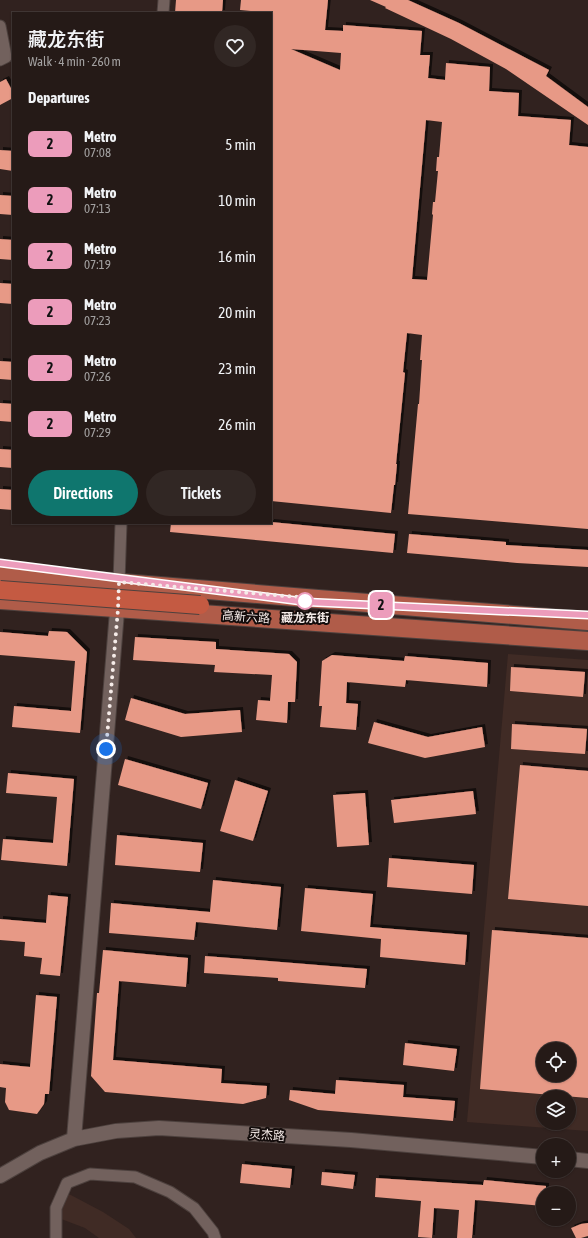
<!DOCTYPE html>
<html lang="en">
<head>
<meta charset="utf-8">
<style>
  body { margin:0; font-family:"Asap Condensed","Noto Sans SC",sans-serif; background:#312724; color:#f1f3f6; height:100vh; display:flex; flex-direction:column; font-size:15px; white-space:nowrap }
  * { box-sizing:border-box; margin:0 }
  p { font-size:13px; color:#a3a1a1 }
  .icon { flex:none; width:22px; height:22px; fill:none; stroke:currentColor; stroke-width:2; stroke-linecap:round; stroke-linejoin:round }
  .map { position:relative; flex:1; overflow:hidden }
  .panel { position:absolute; left:12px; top:12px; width:260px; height:512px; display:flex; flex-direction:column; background:#251a17; border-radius:0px; box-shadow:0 1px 3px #0004,0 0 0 1px #423836 }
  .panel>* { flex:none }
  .badge { padding:0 8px; border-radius:6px; font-size:14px; line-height:26px }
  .controls { position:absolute; left:536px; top:1042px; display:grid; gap:8px }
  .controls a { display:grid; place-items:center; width:40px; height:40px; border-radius:50%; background:#251a17; box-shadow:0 1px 3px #0004,0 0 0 1px #423836; font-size:20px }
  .you { position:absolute; width:20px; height:20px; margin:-10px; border:3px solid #fff; border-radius:50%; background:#1a73e8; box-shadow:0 0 0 6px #1a73e833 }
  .map>.badge { position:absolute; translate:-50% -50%; box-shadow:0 0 0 2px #fff }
  h2 { padding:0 16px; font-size:15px; line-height:36px }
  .round { display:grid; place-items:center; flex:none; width:42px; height:42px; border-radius:21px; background:#312724 }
  .overview { display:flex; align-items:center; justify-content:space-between; height:68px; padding:0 16px }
  h1 { font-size:19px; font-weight:600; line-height:30px }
  .primary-button { display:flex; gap:8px; margin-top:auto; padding:8px 16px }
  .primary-button a { flex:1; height:46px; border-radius:24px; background:#0f766e; color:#fff; font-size:16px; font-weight:600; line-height:46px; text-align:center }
  .primary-button a+a { background:#312724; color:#f1f3f6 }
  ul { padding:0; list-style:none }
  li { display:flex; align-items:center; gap:12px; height:56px; padding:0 16px }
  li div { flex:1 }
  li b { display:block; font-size:15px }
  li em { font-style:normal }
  li .badge { min-width:44px; font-weight:700; text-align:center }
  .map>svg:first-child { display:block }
  .built { fill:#402b25; fill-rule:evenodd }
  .building { fill:#e79986; fill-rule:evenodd; filter:url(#shadow) }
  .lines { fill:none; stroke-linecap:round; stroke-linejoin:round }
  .minor-casing { stroke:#4d413e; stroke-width:13 }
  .tertiary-casing { stroke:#4d413e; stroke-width:16 }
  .primary-casing { stroke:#4d413e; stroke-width:20 }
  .minor { stroke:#72615d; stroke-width:11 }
  .tertiary { stroke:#72615d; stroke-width:14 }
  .primary { stroke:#b05c49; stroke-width:18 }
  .trunk-bridge-casing { stroke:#4d413e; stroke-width:20; stroke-linecap:butt }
  .trunk-bridge { stroke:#c45a42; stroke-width:18 }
  .line-casing { stroke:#fff; stroke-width:9 }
  .line { stroke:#ec9cbb; stroke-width:6 }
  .walk { stroke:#f5ebe8; stroke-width:4; stroke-dasharray:0 7.2 }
  .stop-dot { fill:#fff; stroke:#ec9cbb; stroke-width:2 }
  .labels { text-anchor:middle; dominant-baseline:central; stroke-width:4; stroke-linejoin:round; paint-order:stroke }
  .street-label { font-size:12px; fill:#f5ebe8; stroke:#140d0c }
  .stop-label { font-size:12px; font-weight:bold; fill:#f5ebe8; stroke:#140d0c }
</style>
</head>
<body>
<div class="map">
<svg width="588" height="1238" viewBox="0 0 588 1238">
  <defs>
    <filter id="shadow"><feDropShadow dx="3" dy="-3" stdDeviation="0" flood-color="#0009"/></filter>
  </defs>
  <rect width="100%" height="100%" fill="#31221f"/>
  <path class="built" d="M508 654 588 660V1131L467 1122ZM543 1049H569V1075H543ZM543 1097H569V1123H543Z
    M67 1193 103 1212 129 1229 136 1238H99L85 1228 56 1217Z"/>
  <path class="building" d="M176 0H223L222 13H175Z
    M241 0H328L325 30 343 31V25L422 31 420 55H430L428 78 445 80 446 63 490 67 489 91 519 93 518 116 571 120 569 145 588 147V529L408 514 418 404H419L422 360H420L422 335 407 333 403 372 405 373 396 464H397L395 485H394L391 513 271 501V13L240 10ZM291 49 341 53 340 70ZM426 120 442 122 439 157H437L436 171H438L435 202H433L432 214 433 215 427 280 412 279Z
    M370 0H408L459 23 549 70 546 76 588 107V125L506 69 451 39 385 8 386 7Z
    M6 79 13 92V98L0 105V82Z
    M0 150 13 151V171L0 169Z
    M0 195 13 196V215L0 214Z
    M0 239 13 240V260L0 259Z
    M0 283 13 284V304L0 303Z
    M0 361 13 362V380L0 379Z
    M0 403 13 404V422L0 421Z
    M0 449 13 450V468L0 467Z
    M0 489 13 490V510L0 509Z
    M271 522 395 534 393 553 170 532 171 523H271Z
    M409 534 506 542V545L588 550V567L517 563 407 553Z
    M49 631 67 632 87 652 80 733 12 727 14 706 71 711 75 661 0 655V632L48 636Z
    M135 637 216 642V649L289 654 297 662 295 702H288L287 723 256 720 258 700 270 701 272 675 214 672 215 665 133 660Z
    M332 655 404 661 405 656 488 663 487 687 406 680 405 687 347 682 346 703 358 704 356 730 320 727 322 706H319L322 661Z
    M511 667 585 672 583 697 510 691Z
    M131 698 185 714 240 710 242 732 181 737 125 720Z
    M374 722 428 737 482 727 485 747 425 758 368 743Z
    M512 724 587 729 585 754 511 749Z
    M125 759 208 783 201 809 118 785Z
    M520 765 588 771V906L508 899Z
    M8 773 74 779 67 866 1 860 3 839 53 843 57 797 6 793Z
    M235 780 268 791 253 841 220 831Z
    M473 791 476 814 394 823 391 800Z
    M365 793 369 845 337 847 333 795Z
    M117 835 203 843 200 872 115 865Z
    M389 858 474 865 472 894 387 887Z
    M213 880 281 887 277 930 196 922 194 940 109 933 111 903 210 912Z
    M305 888 373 894 370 927 467 935 465 965 380 957 381 939 301 931Z
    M48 895 68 897 60 976 40 974 42 958 24 956 25 942 0 940V919L46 923Z
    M492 930 588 938V1098L480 1089ZM543 1049H569V1075H543Z
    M103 950 188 958 186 987 119 981 113 1060 222 1069 221 1083 267 1086 266 1098 243 1104 105 1092 91 1076 97 993H99Z
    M205 956 367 969 365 988 278 981V978L204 973Z
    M36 995 57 997 49 1094H45L44 1104 37 1114 9 1110 5 1102 6 1088 0 1087V1064L30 1067Z
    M405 1043 457 1049 454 1071 403 1065Z
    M336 1080 404 1085 403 1097 455 1101 453 1121 318 1110 289 1100 290 1090 335 1094Z
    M242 1164 292 1169 290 1188 240 1183Z
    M322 1172 355 1175 353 1189 321 1185Z
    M376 1178 483 1185 484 1180 546 1186V1193H543V1206L475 1200 472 1238H457L459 1210 434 1208 432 1238 418 1237 421 1201 375 1197Z
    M588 1223V1236L581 1238H576L571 1228 581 1224Z"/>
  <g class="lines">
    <g class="minor-casing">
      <path id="minor" d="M163 13 164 0
        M0 26 6 57 0 60
        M119 582 121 523
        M56 1238V1208L67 1183 90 1174 135 1177 170 1192 194 1208 213 1232 215 1238"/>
    </g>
    <g class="tertiary-casing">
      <path id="tertiary" d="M74 1139 118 599
        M569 1159 588 1161
        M0 1176 40 1153 74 1139 116 1131 159 1128 351 1140 543 1157"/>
    </g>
    <g class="primary-casing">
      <path id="primary" d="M0 573 588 621
        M0 600 588 641"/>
    </g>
    <use href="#minor" class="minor"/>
    <use href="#tertiary" class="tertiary"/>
    <use href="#primary" class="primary"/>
    <g class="trunk-bridge-casing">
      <path id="trunk-bridge" d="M0 590 200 605"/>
    </g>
    <use href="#trunk-bridge" class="trunk-bridge"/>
  </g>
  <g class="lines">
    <g class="line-casing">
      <path id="line" d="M0 563 307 602 588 615"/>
    </g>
    <use href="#line" class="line"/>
    <path class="walk" d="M106 749 118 609 119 582 310 598 305 601"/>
  </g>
  <circle class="stop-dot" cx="305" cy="601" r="8"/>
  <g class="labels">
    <g class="street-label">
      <text transform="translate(246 617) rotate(4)">高新六路</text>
      <text transform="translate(267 1135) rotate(4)">灵杰路</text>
    </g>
    <g class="stop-label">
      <text x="305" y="618">藏龙东街</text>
    </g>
  </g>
</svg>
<div class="controls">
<a><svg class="icon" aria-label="locate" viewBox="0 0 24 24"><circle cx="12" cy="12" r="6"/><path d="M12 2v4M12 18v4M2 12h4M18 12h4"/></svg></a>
<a><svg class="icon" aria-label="layers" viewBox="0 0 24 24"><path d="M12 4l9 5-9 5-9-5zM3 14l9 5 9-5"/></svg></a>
<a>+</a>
<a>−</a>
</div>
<div class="you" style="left:106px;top:749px"></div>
<b class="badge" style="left:381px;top:605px;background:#ec9cbb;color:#111">2</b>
<section class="panel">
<div class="overview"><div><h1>藏龙东街</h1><p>Walk · 4 min · 260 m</p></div><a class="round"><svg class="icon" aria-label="heart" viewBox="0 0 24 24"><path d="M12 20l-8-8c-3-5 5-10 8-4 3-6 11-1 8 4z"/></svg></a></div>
<h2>Departures</h2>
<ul>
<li><span class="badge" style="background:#ec9cbb;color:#111">2</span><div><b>Metro</b><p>07:08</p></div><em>5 min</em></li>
<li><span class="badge" style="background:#ec9cbb;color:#111">2</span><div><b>Metro</b><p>07:13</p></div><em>10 min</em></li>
<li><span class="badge" style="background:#ec9cbb;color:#111">2</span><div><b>Metro</b><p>07:19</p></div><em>16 min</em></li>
<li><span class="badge" style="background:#ec9cbb;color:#111">2</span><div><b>Metro</b><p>07:23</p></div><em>20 min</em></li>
<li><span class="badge" style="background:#ec9cbb;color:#111">2</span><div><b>Metro</b><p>07:26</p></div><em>23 min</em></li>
<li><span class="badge" style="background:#ec9cbb;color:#111">2</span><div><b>Metro</b><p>07:29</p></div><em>26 min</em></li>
</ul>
<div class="primary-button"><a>Directions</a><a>Tickets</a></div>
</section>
</div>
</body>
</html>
